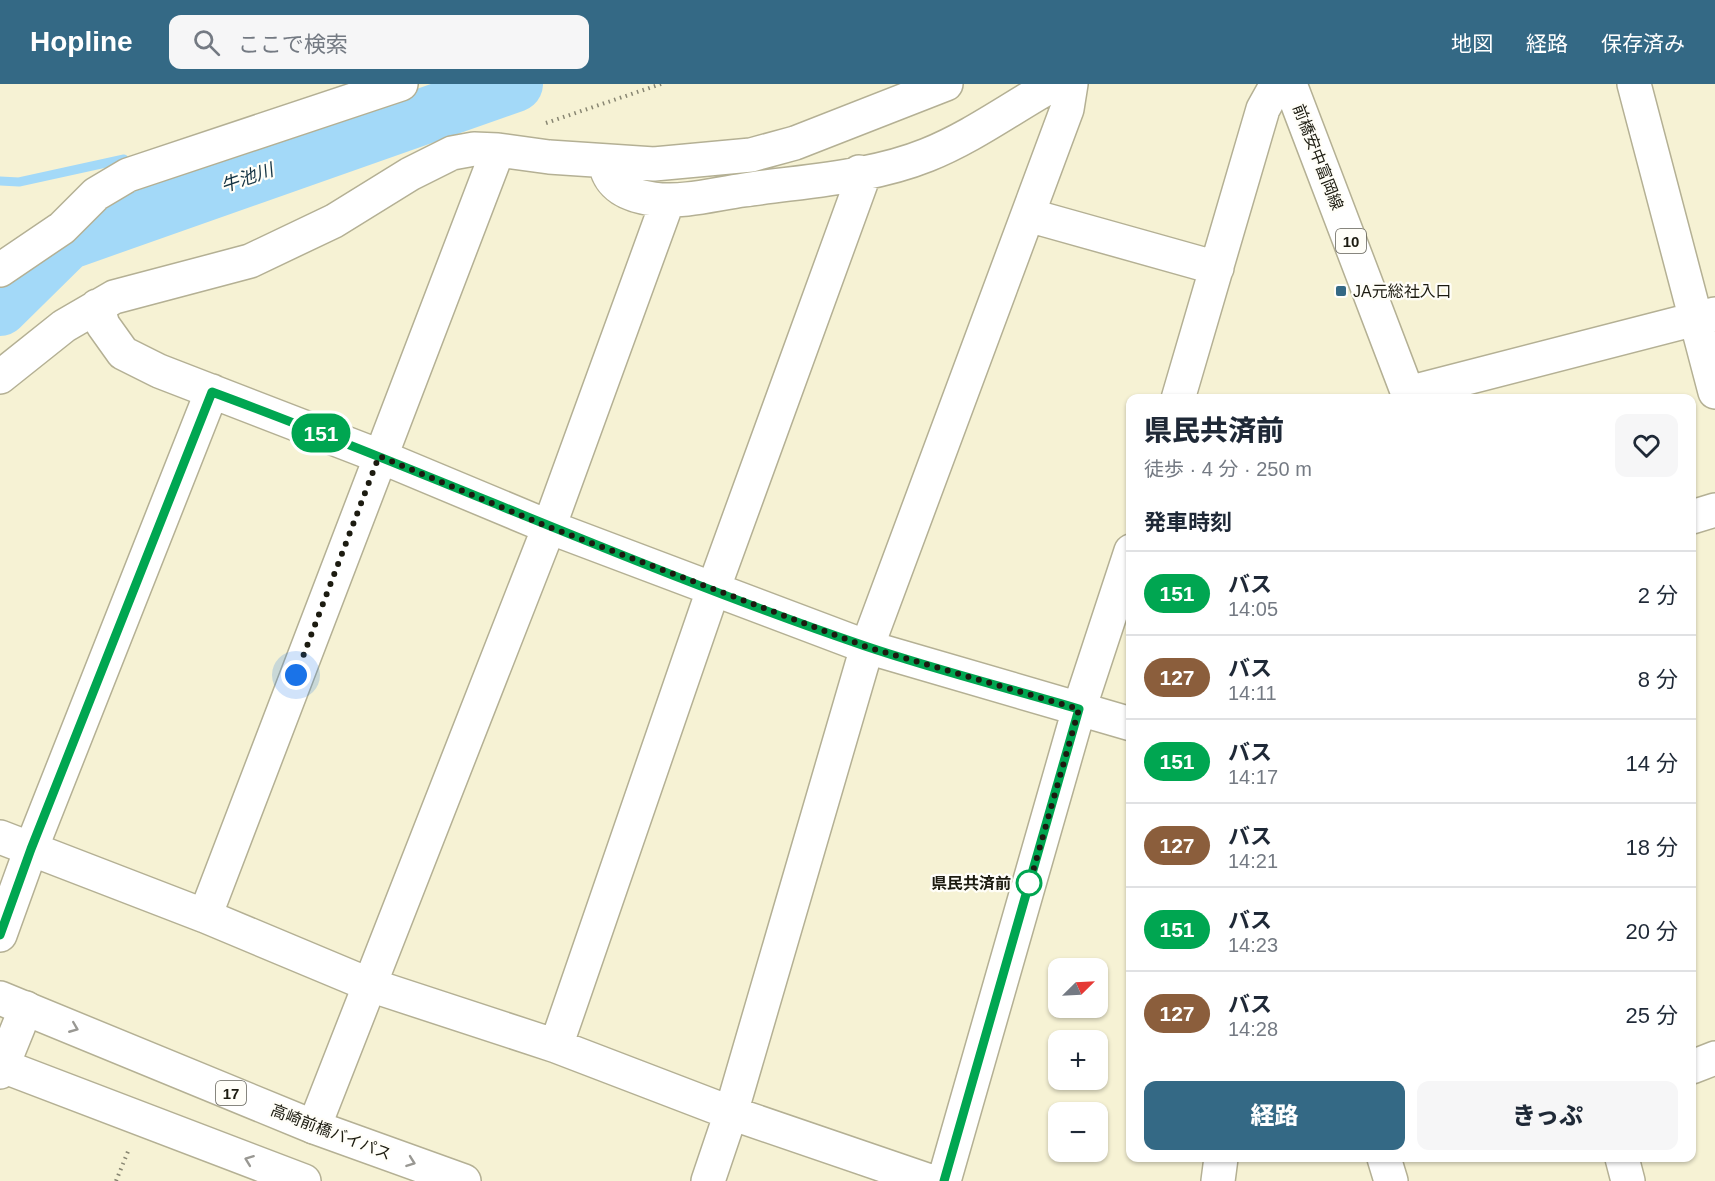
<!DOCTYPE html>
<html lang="ja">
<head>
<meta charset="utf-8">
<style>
  body { margin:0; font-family:Arial,"Noto Sans JP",sans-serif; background:#f6f6f7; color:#1f2937; height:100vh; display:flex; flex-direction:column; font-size:22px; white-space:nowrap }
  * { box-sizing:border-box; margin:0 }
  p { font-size:20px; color:#747a83 }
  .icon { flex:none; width:33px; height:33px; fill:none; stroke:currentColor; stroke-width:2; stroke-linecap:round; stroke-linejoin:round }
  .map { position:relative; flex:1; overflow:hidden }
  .details { position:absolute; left:1126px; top:310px; width:570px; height:768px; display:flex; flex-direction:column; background:#fff; border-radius:12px; box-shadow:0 2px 4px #0004 }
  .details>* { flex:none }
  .badge { padding:0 12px; border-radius:20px; font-size:21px; line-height:39px }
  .needle { width:39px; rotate:66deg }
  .controls { position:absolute; left:1048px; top:874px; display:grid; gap:12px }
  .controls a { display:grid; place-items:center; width:60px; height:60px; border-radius:12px; background:#fff; box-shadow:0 2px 4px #0004; font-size:30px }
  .you { position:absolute; width:30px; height:30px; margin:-15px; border:4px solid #fff; border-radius:50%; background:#1a73e8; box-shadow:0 0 0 9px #1a73e833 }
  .map>.badge { position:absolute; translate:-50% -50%; box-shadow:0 0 0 3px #fff }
  h2 { padding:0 18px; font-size:22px; line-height:54px }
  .round { display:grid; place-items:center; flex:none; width:63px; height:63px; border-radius:12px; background:#f6f6f7 }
  .summary { display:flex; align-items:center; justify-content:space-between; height:102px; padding:0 18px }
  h1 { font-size:28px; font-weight:800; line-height:45px }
  .primary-button { display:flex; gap:12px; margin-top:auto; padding:12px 18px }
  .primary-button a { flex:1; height:69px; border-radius:12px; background:#346985; color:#fff; font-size:24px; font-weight:800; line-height:69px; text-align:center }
  .primary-button a+a { background:#f6f6f7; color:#1f2937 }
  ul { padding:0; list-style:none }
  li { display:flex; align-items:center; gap:18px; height:84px; padding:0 18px; border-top:2px solid #e0e1e3 }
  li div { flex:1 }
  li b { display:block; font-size:22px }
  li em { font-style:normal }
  li .badge { min-width:66px; font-weight:700; text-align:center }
  header { display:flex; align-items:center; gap:36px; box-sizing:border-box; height:84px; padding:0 30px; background:#346985; color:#fff }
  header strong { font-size:28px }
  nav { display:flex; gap:33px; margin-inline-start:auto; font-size:21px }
  .search { width:420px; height:54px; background:#f6f6f7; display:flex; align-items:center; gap:15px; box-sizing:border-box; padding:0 21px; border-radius:12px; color:#747a83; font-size:22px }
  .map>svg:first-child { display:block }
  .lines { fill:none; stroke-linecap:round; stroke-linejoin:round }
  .stream { stroke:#a3d9f8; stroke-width:9 }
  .river { stroke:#a3d9f8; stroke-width:56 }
  .minor-casing { stroke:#b4b094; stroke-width:36 }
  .major-casing { stroke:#b4b094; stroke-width:36 }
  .highway-casing { stroke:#b4b094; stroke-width:36 }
  .path { stroke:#888672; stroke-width:4; stroke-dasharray:1.5 4.5; stroke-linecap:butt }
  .minor { stroke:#fff; stroke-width:33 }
  .major { stroke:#fff; stroke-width:33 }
  .highway { stroke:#fff; stroke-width:33 }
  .oneway { stroke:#999893 }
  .line-casing { stroke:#fff; stroke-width:14 }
  .line { stroke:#00a651; stroke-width:9 }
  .walk { stroke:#1c1b10; stroke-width:6; stroke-dasharray:0 10.8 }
  .poi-dot { fill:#346985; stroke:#fffef8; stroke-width:2 }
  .stop-dot { fill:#fff; stroke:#00a651; stroke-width:3 }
  .labels { text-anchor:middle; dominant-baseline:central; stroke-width:4.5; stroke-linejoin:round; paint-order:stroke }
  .shield { fill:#fffef8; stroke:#605f56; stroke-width:1.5 }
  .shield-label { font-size:15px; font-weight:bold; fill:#1c1b10 }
  .street-label { font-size:16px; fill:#1c1b10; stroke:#fffef8 }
  .poi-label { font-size:16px; fill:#1c1b10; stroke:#fffef8; text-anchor:start }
  .stop-label { font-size:16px; font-weight:bold; fill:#1c1b10; stroke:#fffef8; text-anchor:end }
  .water-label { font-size:18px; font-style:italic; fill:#153444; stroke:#fffef8 }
</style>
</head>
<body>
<header>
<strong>Hopline</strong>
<div class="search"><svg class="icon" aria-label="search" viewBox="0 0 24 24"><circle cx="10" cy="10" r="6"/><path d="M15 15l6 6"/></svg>ここで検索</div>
<nav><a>地図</a><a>経路</a><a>保存済み</a></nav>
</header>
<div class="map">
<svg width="1715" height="1097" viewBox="0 0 1715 1097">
  <rect width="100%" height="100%" fill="#f6f2d4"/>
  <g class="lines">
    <path class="stream" d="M0 97 19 98 124 75"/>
    <path class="river" d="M0 224 67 158 515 0"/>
    <g class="minor-casing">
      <path id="minor" d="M1634 0 1715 308
        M605 77C608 103 630 112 654 115 683 119 715 110 744 106 804 97 870 94 927 71 972 53 1011 24 1054 0
        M1028 131 1217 184
        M0 186 62 144 96 110 128 91 401 0
        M97 222 103 241 123 269 159 287 379 372 549 443 867 563 1131 640
        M0 293 64 242 114 213 250 177 334 137 410 90 452 69 474 65 498 66 549 73 654 80 751 71 795 59 946 0
        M1408 309 1715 230
        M1178 315 1263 25 1277 0
        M1692 433 1715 426
        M0 753 205 832 370 901 556 962 731 1029 930 1097
        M205 832 498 66
        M0 851 31 765 212 307
        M556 962 713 506 861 99 859 88
        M1692 983 1715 974
        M0 988 26 924
        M314 1043 549 443 668 116
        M1384 1074 1391 1097
        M708 1097 731 1029 867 563 1067 25 1071 0
        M944 1097 1079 625 1131 467
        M1218 1097 1221 1074"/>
    </g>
    <g class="major-casing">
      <path id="major" d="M1290 0 1410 315
        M1622 1074 1628 1097"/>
    </g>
    <g class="highway-casing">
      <path id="highway" d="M0 914 314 1043 464 1097
        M0 981 304 1097"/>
    </g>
    <path class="path" d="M546 39 661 0
      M116 1097 129 1065"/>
    <use href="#minor" class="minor"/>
    <use href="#major" class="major"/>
    <use href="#highway" class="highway"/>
  </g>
  <defs><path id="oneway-chevron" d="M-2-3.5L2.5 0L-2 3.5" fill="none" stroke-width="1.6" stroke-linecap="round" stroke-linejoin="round" transform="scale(1.5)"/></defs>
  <g class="oneway">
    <use href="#oneway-chevron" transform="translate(74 944) rotate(22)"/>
    <use href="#oneway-chevron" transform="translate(249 1076) rotate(-159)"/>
    <use href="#oneway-chevron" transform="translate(411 1078) rotate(20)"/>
  </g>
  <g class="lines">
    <g class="line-casing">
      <path id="line" d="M0 851 31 765 212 308C432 389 644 487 865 562 936 586 1008 604 1079 625L944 1097"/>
    </g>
    <use href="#line" class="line"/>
    <path class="walk" d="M296 591 379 372 549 443 867 563 1079 625 1028 805 1029 799"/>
  </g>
  <rect class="poi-dot" x="1335" y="201" width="12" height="12" rx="3"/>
  <circle class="stop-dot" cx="1029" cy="799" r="12"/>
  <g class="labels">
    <g class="shield">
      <rect x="1336" y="145" width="30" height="24" rx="4.5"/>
      <rect x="216" y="997" width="30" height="24" rx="4.5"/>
    </g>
    <g class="shield-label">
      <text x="1351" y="157">10</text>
      <text x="231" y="1009">17</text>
    </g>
    <g class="street-label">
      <text transform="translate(1318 73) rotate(69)">前橋安中富岡線</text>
      <text transform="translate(331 1048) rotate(21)">高崎前橋バイパス</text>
    </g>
    <g class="poi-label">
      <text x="1353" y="207">JA元総社入口</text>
    </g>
    <g class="stop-label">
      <text x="1011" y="799">県民共済前</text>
    </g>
    <g class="water-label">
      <text transform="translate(247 94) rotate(-19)">牛池川</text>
    </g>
  </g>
</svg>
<div class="controls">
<a><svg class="needle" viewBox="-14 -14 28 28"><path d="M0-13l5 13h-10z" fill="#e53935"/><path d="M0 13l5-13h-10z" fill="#747a83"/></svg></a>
<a>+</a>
<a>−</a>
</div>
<div class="you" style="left:296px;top:591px"></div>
<b class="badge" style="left:321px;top:349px;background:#00a651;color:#fff">151</b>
<section class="details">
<div class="summary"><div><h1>県民共済前</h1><p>徒歩 · 4 分 · 250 m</p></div><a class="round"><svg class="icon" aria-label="heart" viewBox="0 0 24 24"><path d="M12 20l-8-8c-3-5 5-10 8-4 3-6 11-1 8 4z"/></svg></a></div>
<h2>発車時刻</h2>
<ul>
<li><span class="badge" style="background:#00a651;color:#fff">151</span><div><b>バス</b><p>14:05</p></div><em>2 分</em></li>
<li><span class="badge" style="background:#8b5e3c;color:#fff">127</span><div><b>バス</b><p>14:11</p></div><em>8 分</em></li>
<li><span class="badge" style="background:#00a651;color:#fff">151</span><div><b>バス</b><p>14:17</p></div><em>14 分</em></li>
<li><span class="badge" style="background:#8b5e3c;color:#fff">127</span><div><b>バス</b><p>14:21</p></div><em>18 分</em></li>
<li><span class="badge" style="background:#00a651;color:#fff">151</span><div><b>バス</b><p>14:23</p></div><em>20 分</em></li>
<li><span class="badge" style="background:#8b5e3c;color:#fff">127</span><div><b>バス</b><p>14:28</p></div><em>25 分</em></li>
</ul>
<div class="primary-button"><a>経路</a><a>きっぷ</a></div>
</section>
</div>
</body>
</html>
